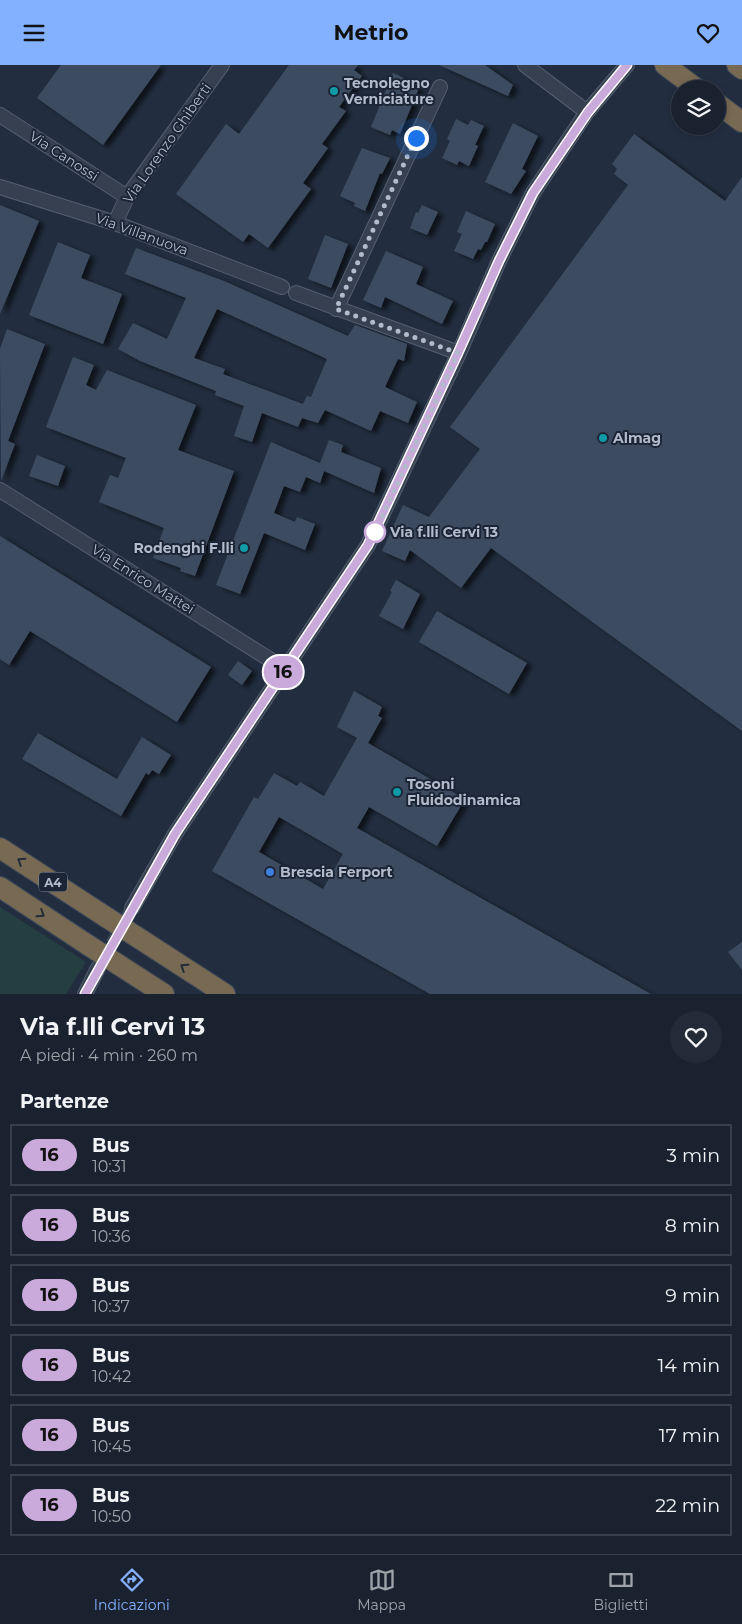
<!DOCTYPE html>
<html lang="it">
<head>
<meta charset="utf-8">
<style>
  body { margin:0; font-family:Montserrat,sans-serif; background:#232a38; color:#f1f3f6; height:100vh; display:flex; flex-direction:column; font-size:19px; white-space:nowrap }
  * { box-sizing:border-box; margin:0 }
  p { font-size:16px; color:#9fa4ab }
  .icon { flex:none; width:28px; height:28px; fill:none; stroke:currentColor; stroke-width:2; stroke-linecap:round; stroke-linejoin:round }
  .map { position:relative; height:929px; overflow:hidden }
  .drawer { display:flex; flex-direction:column; background:#1a2230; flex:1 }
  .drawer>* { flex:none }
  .badge { padding:0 10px; border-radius:16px; font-size:18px; line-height:32px }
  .controls { position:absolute; left:671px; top:15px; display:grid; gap:10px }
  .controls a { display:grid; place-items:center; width:55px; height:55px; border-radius:50%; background:#1a2230; box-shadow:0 2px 8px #0003,0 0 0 1px #383f4c; font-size:25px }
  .you { position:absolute; width:25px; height:25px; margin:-12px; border:4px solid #fff; border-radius:50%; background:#1a73e8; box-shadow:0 0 0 8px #1a73e833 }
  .map>.badge { position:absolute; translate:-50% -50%; box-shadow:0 0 0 2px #fff }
  h2 { padding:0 20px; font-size:19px; line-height:45px }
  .round { display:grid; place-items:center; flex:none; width:52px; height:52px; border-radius:26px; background:#232a38 }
  .summary { display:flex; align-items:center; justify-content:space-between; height:85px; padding:0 20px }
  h1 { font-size:24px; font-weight:700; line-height:38px }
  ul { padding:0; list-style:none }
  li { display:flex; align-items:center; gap:15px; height:62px; margin:0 10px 8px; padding:0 10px; border:2px solid #383f4c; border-radius:0px }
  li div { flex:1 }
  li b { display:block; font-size:19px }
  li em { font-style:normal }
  li .badge { min-width:55px; font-weight:700; text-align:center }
  header { display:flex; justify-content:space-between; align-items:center; height:65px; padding:0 20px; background:#83b1ff; color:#111; font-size:22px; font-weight:700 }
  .dock { display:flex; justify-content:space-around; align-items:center; height:70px; border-top:1px solid #383f4c; background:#1a2230; font-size:14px; color:#9fa4ab }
  .dock a { display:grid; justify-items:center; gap:2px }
  .dock .active { color:#83b1ff }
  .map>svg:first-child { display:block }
  .green { fill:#243e41 }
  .building { fill:#3d4c60; fill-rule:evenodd; filter:url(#shadow) }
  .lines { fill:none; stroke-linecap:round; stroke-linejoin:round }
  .minor-tunnel { stroke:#384355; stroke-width:14; stroke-dasharray:14 7; stroke-linecap:butt }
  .minor-casing { stroke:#545e6e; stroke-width:16 }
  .highway-casing { stroke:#414b5b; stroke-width:22 }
  .minor { stroke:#364050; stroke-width:14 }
  .highway { stroke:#776952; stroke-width:20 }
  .highway-bridge-casing { stroke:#414b5b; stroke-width:22; stroke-linecap:butt }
  .highway-bridge { stroke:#776952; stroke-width:20 }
  .oneway { stroke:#242c38 }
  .line-casing { stroke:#fff; stroke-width:11 }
  .line { stroke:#caaadb; stroke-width:8 }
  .walk { stroke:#b2bbcb; stroke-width:5; stroke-dasharray:0 9 }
  .culture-dot { fill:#0f9aa8; stroke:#1b2535; stroke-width:2 }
  .stop-dot { fill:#fff; stroke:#caaadb; stroke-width:2.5 }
  .shop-dot { fill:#3f7fe0; stroke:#1b2535; stroke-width:2 }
  .labels { text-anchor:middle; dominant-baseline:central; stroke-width:4; stroke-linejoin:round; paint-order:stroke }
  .shield { fill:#1b2535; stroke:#858e9e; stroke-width:1 }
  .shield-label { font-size:12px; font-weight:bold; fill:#b2bbcb }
  .poi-label { font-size:14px; font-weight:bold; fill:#b2bbcb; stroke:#1b2535; text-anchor:start }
  .street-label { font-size:14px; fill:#b2bbcb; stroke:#1b2535 }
  .stop-label { font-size:14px; font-weight:bold; fill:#b2bbcb; stroke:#1b2535; text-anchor:start }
</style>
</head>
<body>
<header><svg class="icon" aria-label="menu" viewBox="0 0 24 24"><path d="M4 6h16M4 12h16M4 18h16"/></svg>Metrio<svg class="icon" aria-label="heart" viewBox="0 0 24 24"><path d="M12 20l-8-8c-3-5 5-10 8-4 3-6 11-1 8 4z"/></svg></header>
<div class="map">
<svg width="742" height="929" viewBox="0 0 742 929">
  <defs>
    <filter id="shadow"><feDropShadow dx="5.5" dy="3" stdDeviation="2.5" flood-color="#0009"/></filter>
  </defs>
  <rect width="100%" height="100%" fill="#222e40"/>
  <path class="green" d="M0 842 86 897 66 929H0Z"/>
  <path class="building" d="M61 0H161L103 80 37 33Z
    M289 0H358L354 5 362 11 339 42 346 46 322 79 328 83 303 118 311 124 268 183 249 169 243 177 176 129 226 59 239 69Z
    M439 0H485L513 20 508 31Z
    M393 8 413 17 411 20 419 23 400 69 392 65 390 70 371 62Z
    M456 54 468 60 471 55 484 61 475 80 478 81 469 101 459 96 457 100 442 93 450 76 447 74Z
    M513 58 538 71 522 104 526 106 511 129 485 117Z
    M634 69 725 136 742 112V666L491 483 461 523 410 485 405 496 382 486 403 440 429 452 480 384 450 362 628 120 614 109 617 104 612 99Z
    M362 83 390 93 382 109 380 108 365 146 354 141 355 138 340 131Z
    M0 140 39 156 0 249Z
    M422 140 438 147 427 170 410 163 416 147 418 148Z
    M466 146 495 159 487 177H485L481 185 478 184 473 194 454 186 462 169 457 167Z
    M325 170 348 179 331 223 308 214Z
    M58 177 90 190 81 213 122 229 103 279 29 250Z
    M136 183 224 216 348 271 355 260 407 279 404 296 398 294 385 322 417 337 408 358 380 346 371 366 325 345 318 358 302 353 298 362 262 348 252 377 234 371 244 341 215 330 216 326 140 296 118 284 133 258 167 274 186 233 125 209ZM217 244 327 294 311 332 307 331 303 339 223 309 225 304 194 293Z
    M386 186 423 202 416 219 453 236 442 259 385 232 381 243 363 235Z
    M7 264 45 279 8 376 15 379 1 416 0 284Z
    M73 292 94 300 86 320 96 325 107 305 196 340 178 385 234 406 195 511 180 506 181 503 153 493 164 463 99 437 110 410 118 413 126 393 46 362Z
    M329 375 343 380 341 387 381 403 374 428 324 406 320 418 306 412 300 427 284 421 274 448 295 457 297 452 315 459 305 485 264 468 240 529 216 520 271 377 320 398Z
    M37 390 65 401 58 421 29 411Z
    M0 471 211 602 177 657 30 566 9 600 0 594Z
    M396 515 420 529 403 564 379 551 392 527 390 526Z
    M437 546 527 598 509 629 419 577Z
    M238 596 252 606 242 620 228 610Z
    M354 626 382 642 378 651 382 653 368 678 465 734 437 781 369 742 357 763 651 929H430L212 806 254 732 258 734 274 708 297 721 300 717 324 731 357 673 337 662ZM279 752 343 789 323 824 259 787Z
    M38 668 117 714 142 672 171 690 159 709 152 705 149 710 146 708 121 751 22 694Z
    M742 877V905L728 887Z"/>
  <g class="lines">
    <path class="minor-tunnel" d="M102 897 132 843"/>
    <g class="minor-casing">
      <path id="minor" d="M525 0 587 47
        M0 50 127 132
        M0 122 115 158 282 222
        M115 158 127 132 222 0
        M296 228 459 288
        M336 244 440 22
        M0 425 285 604
        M132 843 175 769 368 480 459 288 499 196 533 128 587 47 627 0
        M85 929 98 903"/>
    </g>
    <g class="highway-casing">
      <path id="highway" d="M665 0 697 24
        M737 0 742 4
        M718 39 742 57
        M0 783 106 852
        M0 822 88 880
        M137 872 225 929
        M119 900 164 929"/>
    </g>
    <use href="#minor" class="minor"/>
    <use href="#highway" class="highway"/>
    <g class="highway-bridge-casing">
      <path id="highway-bridge" d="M106 852 137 872
        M88 880 119 900"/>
    </g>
    <use href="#highway-bridge" class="highway-bridge"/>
  </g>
  <defs><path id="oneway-chevron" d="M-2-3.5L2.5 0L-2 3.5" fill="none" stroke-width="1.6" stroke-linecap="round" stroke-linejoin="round" transform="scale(1.25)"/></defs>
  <g class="oneway">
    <use href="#oneway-chevron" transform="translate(21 796) rotate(-147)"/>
    <use href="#oneway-chevron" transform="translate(41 849) rotate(33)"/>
    <use href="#oneway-chevron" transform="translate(184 902) rotate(-147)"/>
  </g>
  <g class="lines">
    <g class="line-casing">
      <path id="line" d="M85 929 175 769 368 480 458 288 499 196 533 128 588 47 627 0"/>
    </g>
    <use href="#line" class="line"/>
    <path class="walk" d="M375 467 373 471 458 288 336 244 416 73"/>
  </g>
  <g class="culture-dot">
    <circle cx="334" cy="26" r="5"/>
    <circle cx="603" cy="373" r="5"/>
    <circle cx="244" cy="483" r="5"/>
    <circle cx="397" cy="727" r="5"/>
  </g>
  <circle class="stop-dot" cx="375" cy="467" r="10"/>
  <circle class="shop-dot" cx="270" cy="807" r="5"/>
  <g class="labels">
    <rect class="shield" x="39" y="807.5" width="28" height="19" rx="4"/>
    <g class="shield-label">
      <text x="53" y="817">A4</text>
    </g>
    <g class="poi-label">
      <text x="344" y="18">Tecnolegno<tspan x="344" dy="16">Verniciature</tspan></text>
      <text x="613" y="373">Almag</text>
      <text x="234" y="483" text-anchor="end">Rodenghi F.lli</text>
      <text x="407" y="719">Tosoni<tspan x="407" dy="16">Fluidodinamica</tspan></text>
      <text x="280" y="807">Brescia Ferport</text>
    </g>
    <g class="street-label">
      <text transform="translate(167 78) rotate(-55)">Via Lorenzo Ghiberti</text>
      <text transform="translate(64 91) rotate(33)">Via Canossi</text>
      <text transform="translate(142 169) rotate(20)">Via Villanuova</text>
      <text transform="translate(143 514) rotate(32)">Via Enrico Mattei</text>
    </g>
    <g class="stop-label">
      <text x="390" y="467">Via f.lli Cervi 13</text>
    </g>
  </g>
</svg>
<div class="controls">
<a><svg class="icon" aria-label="layers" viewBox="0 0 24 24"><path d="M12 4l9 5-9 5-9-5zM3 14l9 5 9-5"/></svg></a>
</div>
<div class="you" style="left:416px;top:73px"></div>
<b class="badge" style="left:283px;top:607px;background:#caaadb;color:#111">16</b>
</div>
<section class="drawer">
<div class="summary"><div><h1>Via f.lli Cervi 13</h1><p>A piedi · 4 min · 260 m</p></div><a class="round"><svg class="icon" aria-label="heart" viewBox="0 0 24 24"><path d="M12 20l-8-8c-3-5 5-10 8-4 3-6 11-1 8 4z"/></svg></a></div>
<h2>Partenze</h2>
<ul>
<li><span class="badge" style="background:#caaadb;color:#111">16</span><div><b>Bus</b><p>10:31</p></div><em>3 min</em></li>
<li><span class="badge" style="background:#caaadb;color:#111">16</span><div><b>Bus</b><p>10:36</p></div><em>8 min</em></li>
<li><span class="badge" style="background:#caaadb;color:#111">16</span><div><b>Bus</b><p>10:37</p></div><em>9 min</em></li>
<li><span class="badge" style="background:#caaadb;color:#111">16</span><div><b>Bus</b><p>10:42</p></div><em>14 min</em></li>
<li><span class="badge" style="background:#caaadb;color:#111">16</span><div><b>Bus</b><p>10:45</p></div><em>17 min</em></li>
<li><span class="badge" style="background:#caaadb;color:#111">16</span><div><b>Bus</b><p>10:50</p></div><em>22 min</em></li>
</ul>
</section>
<nav class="dock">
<a class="active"><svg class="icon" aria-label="directions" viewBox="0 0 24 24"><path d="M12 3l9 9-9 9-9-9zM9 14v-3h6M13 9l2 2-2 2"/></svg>Indicazioni</a>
<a><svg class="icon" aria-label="map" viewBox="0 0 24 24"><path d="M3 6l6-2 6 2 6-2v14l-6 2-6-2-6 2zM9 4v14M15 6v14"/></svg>Mappa</a>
<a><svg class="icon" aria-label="tickets" viewBox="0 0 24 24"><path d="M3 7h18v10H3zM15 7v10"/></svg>Biglietti</a>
</nav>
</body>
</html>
